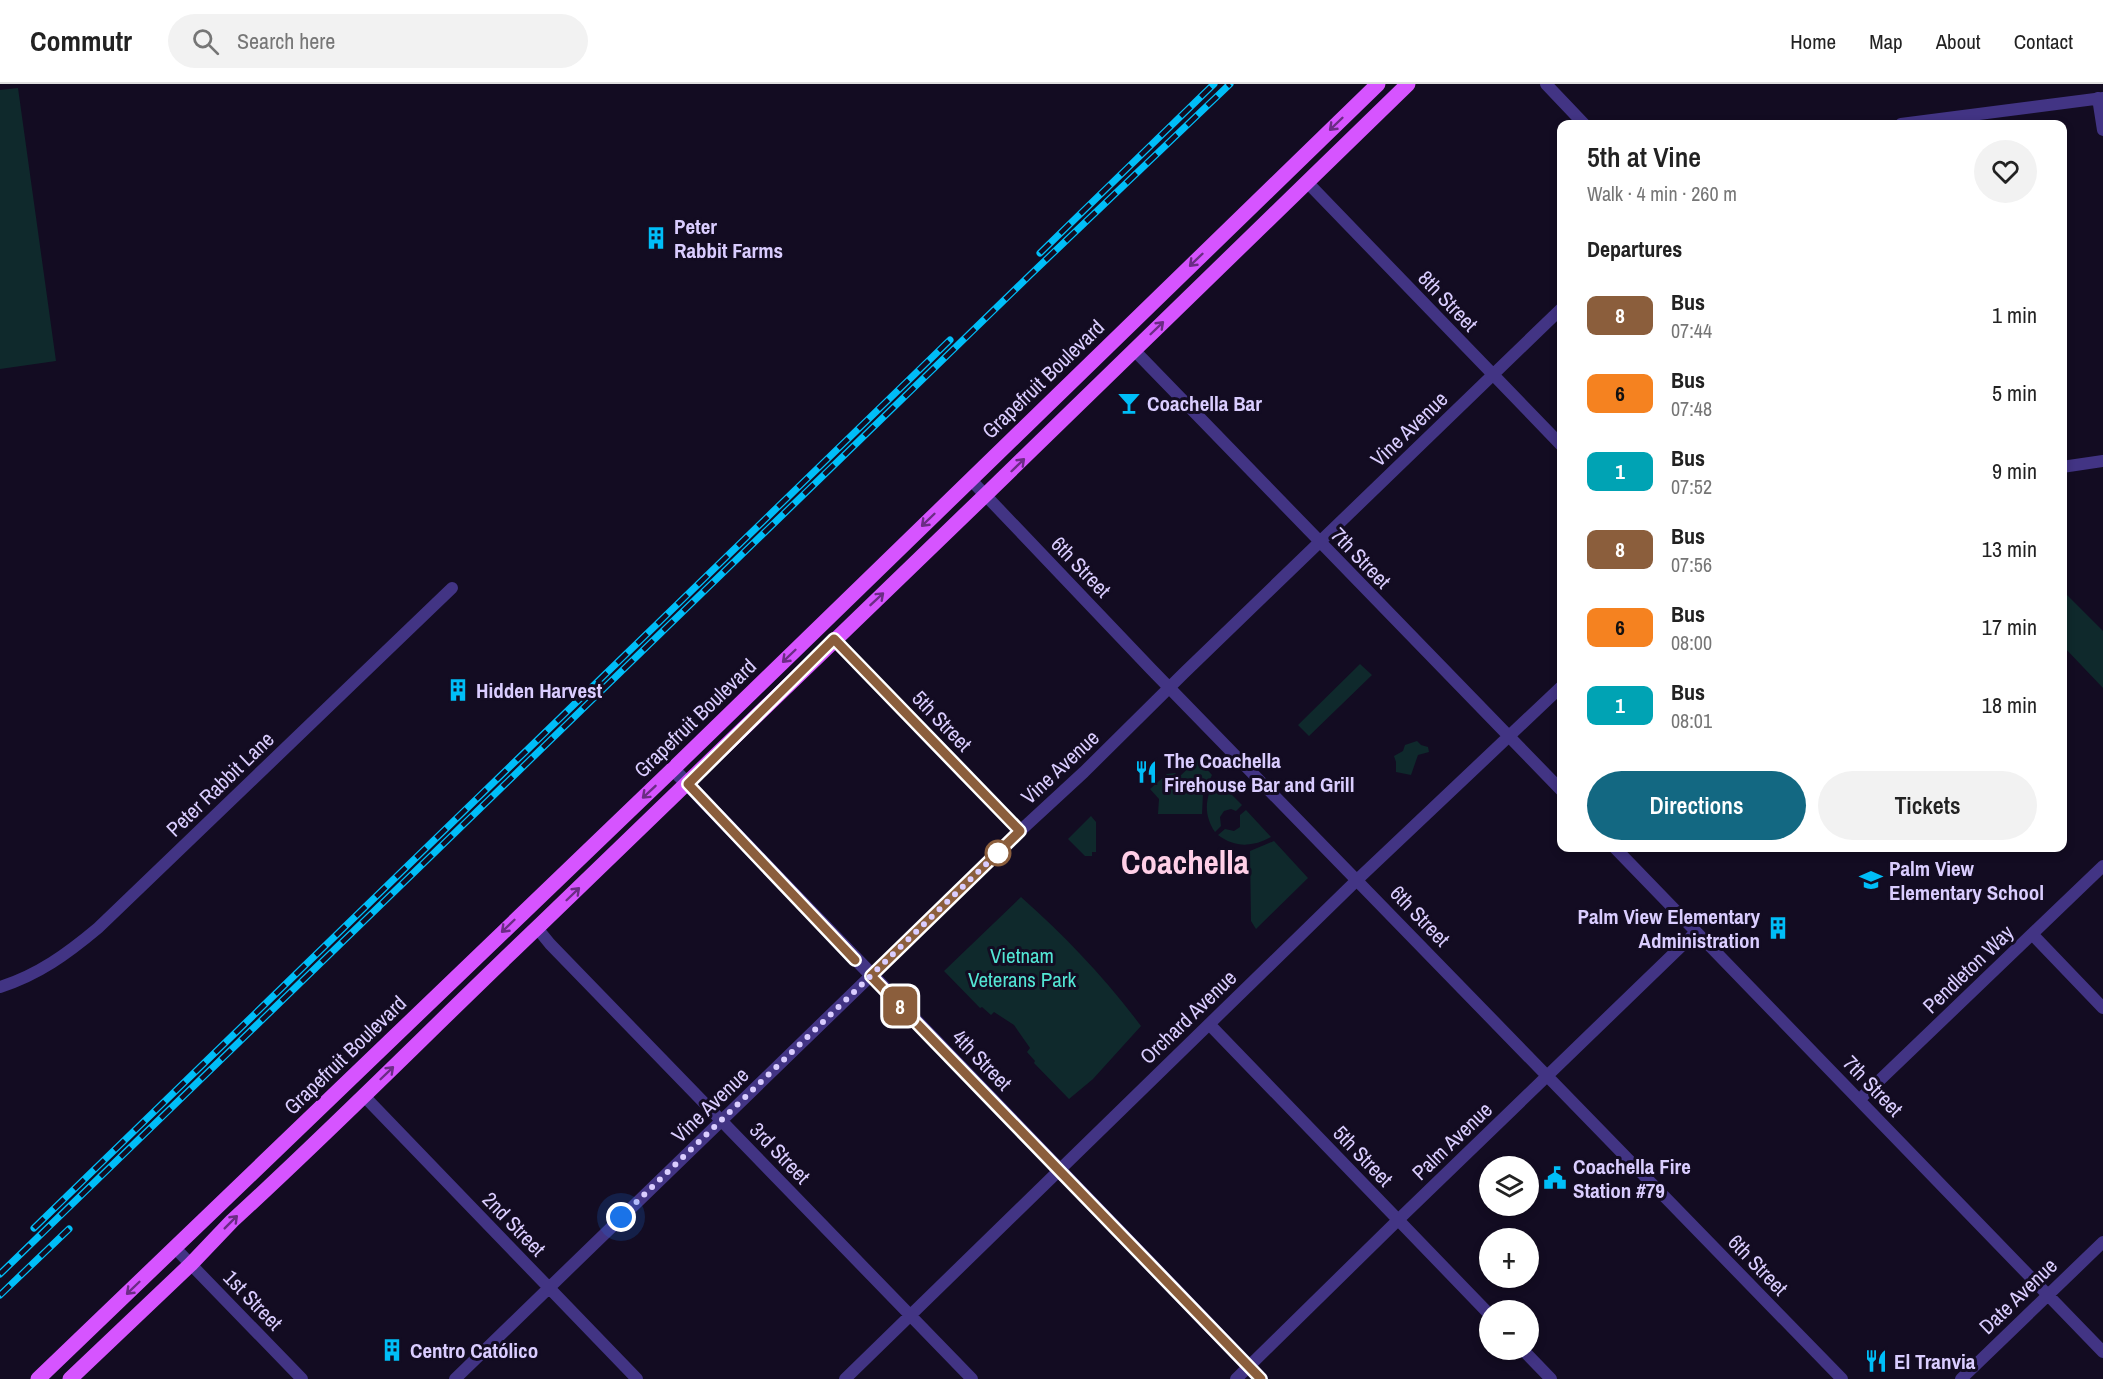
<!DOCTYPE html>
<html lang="en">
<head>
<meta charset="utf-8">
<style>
  body { margin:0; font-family:"Archivo Narrow",sans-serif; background:#f2f2f2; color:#222; height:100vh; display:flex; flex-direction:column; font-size:22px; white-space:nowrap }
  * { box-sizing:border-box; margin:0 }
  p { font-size:20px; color:#767676 }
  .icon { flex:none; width:33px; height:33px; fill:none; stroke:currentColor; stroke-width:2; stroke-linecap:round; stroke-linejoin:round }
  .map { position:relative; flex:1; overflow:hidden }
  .panel { position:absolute; left:1557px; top:36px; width:510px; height:732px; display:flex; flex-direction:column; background:#fff; border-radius:12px; box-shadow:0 3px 9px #0003 }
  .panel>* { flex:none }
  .badge { padding:0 12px; border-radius:9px; font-size:21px; line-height:39px }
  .tools { position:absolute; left:1479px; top:1072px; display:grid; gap:12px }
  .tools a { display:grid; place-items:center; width:60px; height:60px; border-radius:50%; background:#fff; box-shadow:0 3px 9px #0003; font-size:30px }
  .you { position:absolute; width:30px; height:30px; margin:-15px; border:4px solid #fff; border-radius:50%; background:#1a73e8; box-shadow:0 0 0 9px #1a73e833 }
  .map>.badge { position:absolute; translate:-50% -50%; box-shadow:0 0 0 3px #fff }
  h2 { padding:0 30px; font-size:22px; line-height:54px }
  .round { display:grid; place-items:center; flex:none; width:63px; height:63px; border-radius:32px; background:#f2f2f2 }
  .summary { display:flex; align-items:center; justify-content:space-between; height:102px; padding:0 30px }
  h1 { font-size:28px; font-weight:600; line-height:45px }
  .button { display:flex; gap:12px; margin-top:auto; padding:12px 30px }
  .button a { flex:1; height:69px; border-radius:36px; background:#136882; color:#fff; font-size:24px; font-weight:600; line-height:69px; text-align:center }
  .button a+a { background:#f2f2f2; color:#222 }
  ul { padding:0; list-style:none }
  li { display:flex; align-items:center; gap:18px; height:78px; padding:0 30px }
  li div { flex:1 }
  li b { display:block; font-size:22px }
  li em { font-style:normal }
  li .badge { min-width:66px; font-weight:700; text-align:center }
  header { display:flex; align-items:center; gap:36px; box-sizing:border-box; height:84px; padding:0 30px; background:#fff; border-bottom:2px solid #e0e0e0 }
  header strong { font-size:28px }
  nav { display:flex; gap:33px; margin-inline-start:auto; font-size:21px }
  .search { width:420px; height:54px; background:#f2f2f2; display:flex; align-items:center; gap:15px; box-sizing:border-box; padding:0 21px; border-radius:33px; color:#767676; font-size:22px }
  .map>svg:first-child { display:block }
  .green { fill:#0f292c }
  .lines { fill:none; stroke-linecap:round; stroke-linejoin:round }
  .minor { stroke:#423484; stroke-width:12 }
  .tertiary { stroke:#423484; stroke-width:14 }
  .primary { stroke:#d654ff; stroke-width:15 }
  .rail-casing { stroke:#00bef8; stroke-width:7 }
  .rail { stroke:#130c22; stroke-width:4.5; stroke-dasharray:14; stroke-linecap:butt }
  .oneway { stroke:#6b2c85 }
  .line-casing { stroke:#fff; stroke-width:14 }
  .line { stroke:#8b5e3c; stroke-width:9 }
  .walk { stroke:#dacdff; stroke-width:6; stroke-dasharray:0 10.8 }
  .stop-dot { fill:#fff; stroke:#8b5e3c; stroke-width:3 }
  .labels { text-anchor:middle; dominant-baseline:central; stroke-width:6; stroke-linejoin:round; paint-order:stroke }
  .poi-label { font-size:21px; font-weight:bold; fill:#dacdff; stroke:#130c22; text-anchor:start }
  .street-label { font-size:21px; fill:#dacdff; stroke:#130c22 }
  .park-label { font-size:21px; fill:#53e5d4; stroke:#130c22 }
  .town-label { font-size:33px; font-weight:bold; fill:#ffcfe7; stroke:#130c22 }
</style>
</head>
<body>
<header>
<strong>Commutr</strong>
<div class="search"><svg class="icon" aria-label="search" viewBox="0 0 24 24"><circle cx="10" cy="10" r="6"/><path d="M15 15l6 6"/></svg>Search here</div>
<nav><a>Home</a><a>Map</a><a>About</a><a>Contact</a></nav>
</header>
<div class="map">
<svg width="2103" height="1295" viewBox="0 0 2103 1295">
  <rect width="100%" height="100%" fill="#130c22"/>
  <path class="green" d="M18 4 56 277 0 285V6Z
    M2062 506 2103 547V604L2063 562Z
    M1360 580 1372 591 1309 652 1298 641Z
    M1417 657 1421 661 1428 663 1429 668 1418 671 1411 691 1396 688V678L1394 672 1403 667 1405 661Z
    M1198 675 1212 691 1203 710 1202 730H1158L1159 715 1150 705 1167 690 1175 689 1179 693Z
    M1216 695 1242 721 1236 727 1231 725 1224 727 1220 733 1221 742 1215 748C1203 730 1205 713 1216 695Z
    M1246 726 1271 753C1253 763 1235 764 1218 751L1225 745 1234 747 1240 743V731Z
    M1091 732 1096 738V768H1092V772H1085L1068 755Z
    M1274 757 1308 794 1256 845 1251 837 1250 767Z
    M1021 813C1066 853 1105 894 1141 942L1093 995 1069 1015 1034 979 1035 977 1027 968 1030 964 1014 941 994 928 991 931 982 923 980 924 944 887Z"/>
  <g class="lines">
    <path class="minor" d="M1546 0 1584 40
      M2098 14 2103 46
      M1901 40 2103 14
      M1307 98 1562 362
      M1134 266 1562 707
      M2062 383 2103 377
      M970 395 1151 585 1842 1295
      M834 555 1020 747
      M1615 764 2103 1268
      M537 844 550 860 972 1295
      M2032 850 2103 924
      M0 903C38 891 67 870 98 844L452 504
      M1209 940 1490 1231
      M364 1012 637 1295
      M1859 1016 2103 782
      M175 1164 302 1295
      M1523 1266 1551 1295
      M455 1295 1020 747 1084 688 1184 589 1562 224
      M845 1295 1358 795 1562 602
      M1236 1295 1398 1136 1696 848
      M1961 1295 2103 1158"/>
    <path class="tertiary" d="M673 685C868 890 1065 1092 1261 1295"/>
    <path class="primary" d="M38 1295 673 685 1378 0
      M70 1295 191 1180 232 1137C337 1041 437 939 540 841 831 562 1119 281 1408 0"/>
    <g class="rail-casing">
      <path id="rail" d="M1040 169 1214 0
        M34 1144 950 256
        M0 1190 1030 191 1230 0
        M0 1211 69 1145"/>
    </g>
    <use href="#rail" class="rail"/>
  </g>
  <defs><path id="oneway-shaft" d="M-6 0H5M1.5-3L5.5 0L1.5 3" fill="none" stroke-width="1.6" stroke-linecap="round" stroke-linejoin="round" transform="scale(1.5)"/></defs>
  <g class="oneway">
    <use href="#oneway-shaft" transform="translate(1336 40) rotate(136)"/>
    <use href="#oneway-shaft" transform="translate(1196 176) rotate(136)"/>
    <use href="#oneway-shaft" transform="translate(1157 244) rotate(-44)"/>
    <use href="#oneway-shaft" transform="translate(1018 381) rotate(-44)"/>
    <use href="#oneway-shaft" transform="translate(928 436) rotate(136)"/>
    <use href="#oneway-shaft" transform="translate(877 515) rotate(-43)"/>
    <use href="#oneway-shaft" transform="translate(789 572) rotate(136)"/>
    <use href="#oneway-shaft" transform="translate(649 708) rotate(137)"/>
    <use href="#oneway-shaft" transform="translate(573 810) rotate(-44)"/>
    <use href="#oneway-shaft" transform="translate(508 842) rotate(136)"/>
    <use href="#oneway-shaft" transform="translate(387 989) rotate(-44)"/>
    <use href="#oneway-shaft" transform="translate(231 1138) rotate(-45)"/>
    <use href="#oneway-shaft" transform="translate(133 1204) rotate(136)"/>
  </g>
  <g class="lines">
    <g class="line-casing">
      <path id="line" d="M855 876 688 700 834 555 1020 747 871 892 1261 1295"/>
    </g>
    <use href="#line" class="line"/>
    <path class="walk" d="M621 1133 1004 763 998 769"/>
  </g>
  <defs>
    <g id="building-bare" transform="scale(1.8)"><path d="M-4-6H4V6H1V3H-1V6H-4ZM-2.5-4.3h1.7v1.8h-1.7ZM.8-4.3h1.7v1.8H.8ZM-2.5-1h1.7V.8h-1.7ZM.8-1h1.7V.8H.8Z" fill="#00bef8" stroke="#130c22" stroke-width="2.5" paint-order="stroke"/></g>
    <g id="bar-bare" transform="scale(1.8)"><path d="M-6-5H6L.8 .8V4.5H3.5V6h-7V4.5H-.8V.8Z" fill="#00bef8" stroke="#130c22" stroke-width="2.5" paint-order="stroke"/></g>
    <g id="restaurant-bare" transform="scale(1.8)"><path d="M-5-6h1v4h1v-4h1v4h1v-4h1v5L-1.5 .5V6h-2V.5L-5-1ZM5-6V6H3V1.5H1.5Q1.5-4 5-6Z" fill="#00bef8" stroke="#130c22" stroke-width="2.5" paint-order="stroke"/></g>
    <g id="school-bare" transform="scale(1.8)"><path d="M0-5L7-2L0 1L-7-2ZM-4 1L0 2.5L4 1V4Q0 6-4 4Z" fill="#00bef8" stroke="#130c22" stroke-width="2.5" paint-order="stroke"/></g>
    <g id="civic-bare" transform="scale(1.8)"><path d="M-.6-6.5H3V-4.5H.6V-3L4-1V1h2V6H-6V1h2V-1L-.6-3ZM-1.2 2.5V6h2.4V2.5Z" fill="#00bef8" stroke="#130c22" stroke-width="2.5" paint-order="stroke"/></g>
  </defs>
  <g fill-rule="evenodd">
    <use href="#building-bare" x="656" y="154"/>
    <use href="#bar-bare" x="1129" y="319"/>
    <use href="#building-bare" x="458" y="606"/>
    <use href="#restaurant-bare" x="1146" y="688"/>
    <use href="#school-bare" x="1871" y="796"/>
    <use href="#building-bare" x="1778" y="844"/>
    <use href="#civic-bare" x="1555" y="1094"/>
    <use href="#building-bare" x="392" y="1266"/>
    <use href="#restaurant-bare" x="1876" y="1277"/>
  </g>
  <circle class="stop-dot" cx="998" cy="769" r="12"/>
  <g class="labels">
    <g class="poi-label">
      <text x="674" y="142">Peter<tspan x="674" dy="24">Rabbit Farms</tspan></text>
      <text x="1147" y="319">Coachella Bar</text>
      <text x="476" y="606">Hidden Harvest</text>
      <text x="1164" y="676">The Coachella<tspan x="1164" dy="24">Firehouse Bar and Grill</tspan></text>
      <text x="1889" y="784">Palm View<tspan x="1889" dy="24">Elementary School</tspan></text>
      <text x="1760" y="832" text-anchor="end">Palm View Elementary<tspan x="1760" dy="24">Administration</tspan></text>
      <text x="1573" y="1082">Coachella Fire<tspan x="1573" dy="24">Station #79</tspan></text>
      <text x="410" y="1266">Centro Católico</text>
      <text x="1894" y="1277">El Tranvia</text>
    </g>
    <g class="street-label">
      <text transform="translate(1448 217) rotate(46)">8th Street</text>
      <text transform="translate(1043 295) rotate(-44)">Grapefruit Boulevard</text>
      <text transform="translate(1409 345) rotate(-44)">Vine Avenue</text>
      <text transform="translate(1361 474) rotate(46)">7th Street</text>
      <text transform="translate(1081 483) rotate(46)">6th Street</text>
      <text transform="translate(695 634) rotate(-44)">Grapefruit Boulevard</text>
      <text transform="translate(942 637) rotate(46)">5th Street</text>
      <text transform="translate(1060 683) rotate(-43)">Vine Avenue</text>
      <text transform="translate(220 700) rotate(-44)">Peter Rabbit Lane</text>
      <text transform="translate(1420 832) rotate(46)">6th Street</text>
      <text transform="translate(1968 885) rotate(-44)">Pendleton Way</text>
      <text transform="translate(1188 933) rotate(-44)">Orchard Avenue</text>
      <text transform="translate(345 971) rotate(-44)">Grapefruit Boulevard</text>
      <text transform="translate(982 976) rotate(46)">4th Street</text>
      <text transform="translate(1873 1002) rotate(46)">7th Street</text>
      <text transform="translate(710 1021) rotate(-44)">Vine Avenue</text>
      <text transform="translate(1452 1057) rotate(-44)">Palm Avenue</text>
      <text transform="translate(780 1069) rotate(46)">3rd Street</text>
      <text transform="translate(1363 1072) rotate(46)">5th Street</text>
      <text transform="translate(514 1140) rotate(46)">2nd Street</text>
      <text transform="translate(1758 1181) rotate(46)">6th Street</text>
      <text transform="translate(2018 1212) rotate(-44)">Date Avenue</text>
      <text transform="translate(253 1216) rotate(46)">1st Street</text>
    </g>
    <g class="park-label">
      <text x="1022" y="871">Vietnam<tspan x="1022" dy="24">Veterans Park</tspan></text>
    </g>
    <g class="town-label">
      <text x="1185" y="778">Coachella</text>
    </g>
  </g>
</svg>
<div class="tools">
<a><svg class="icon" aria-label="layers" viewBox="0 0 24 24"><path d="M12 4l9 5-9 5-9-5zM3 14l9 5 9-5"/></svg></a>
<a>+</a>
<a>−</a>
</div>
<div class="you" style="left:621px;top:1133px"></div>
<b class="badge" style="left:900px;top:922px;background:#8b5e3c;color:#fff">8</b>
<section class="panel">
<div class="summary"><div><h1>5th at Vine</h1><p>Walk · 4 min · 260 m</p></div><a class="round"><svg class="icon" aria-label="heart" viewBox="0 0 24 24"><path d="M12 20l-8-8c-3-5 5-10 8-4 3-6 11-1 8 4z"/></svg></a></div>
<h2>Departures</h2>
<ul>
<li><span class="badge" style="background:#8b5e3c;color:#fff">8</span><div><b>Bus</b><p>07:44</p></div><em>1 min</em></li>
<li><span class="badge" style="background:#f58220;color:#111">6</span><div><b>Bus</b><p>07:48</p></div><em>5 min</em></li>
<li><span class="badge" style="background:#00a3b4;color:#fff">1</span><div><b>Bus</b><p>07:52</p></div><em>9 min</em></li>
<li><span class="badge" style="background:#8b5e3c;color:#fff">8</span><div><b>Bus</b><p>07:56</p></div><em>13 min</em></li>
<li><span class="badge" style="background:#f58220;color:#111">6</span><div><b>Bus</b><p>08:00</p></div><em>17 min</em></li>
<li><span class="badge" style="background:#00a3b4;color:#fff">1</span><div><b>Bus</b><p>08:01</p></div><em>18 min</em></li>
</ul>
<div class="button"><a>Directions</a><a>Tickets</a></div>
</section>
</div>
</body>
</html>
